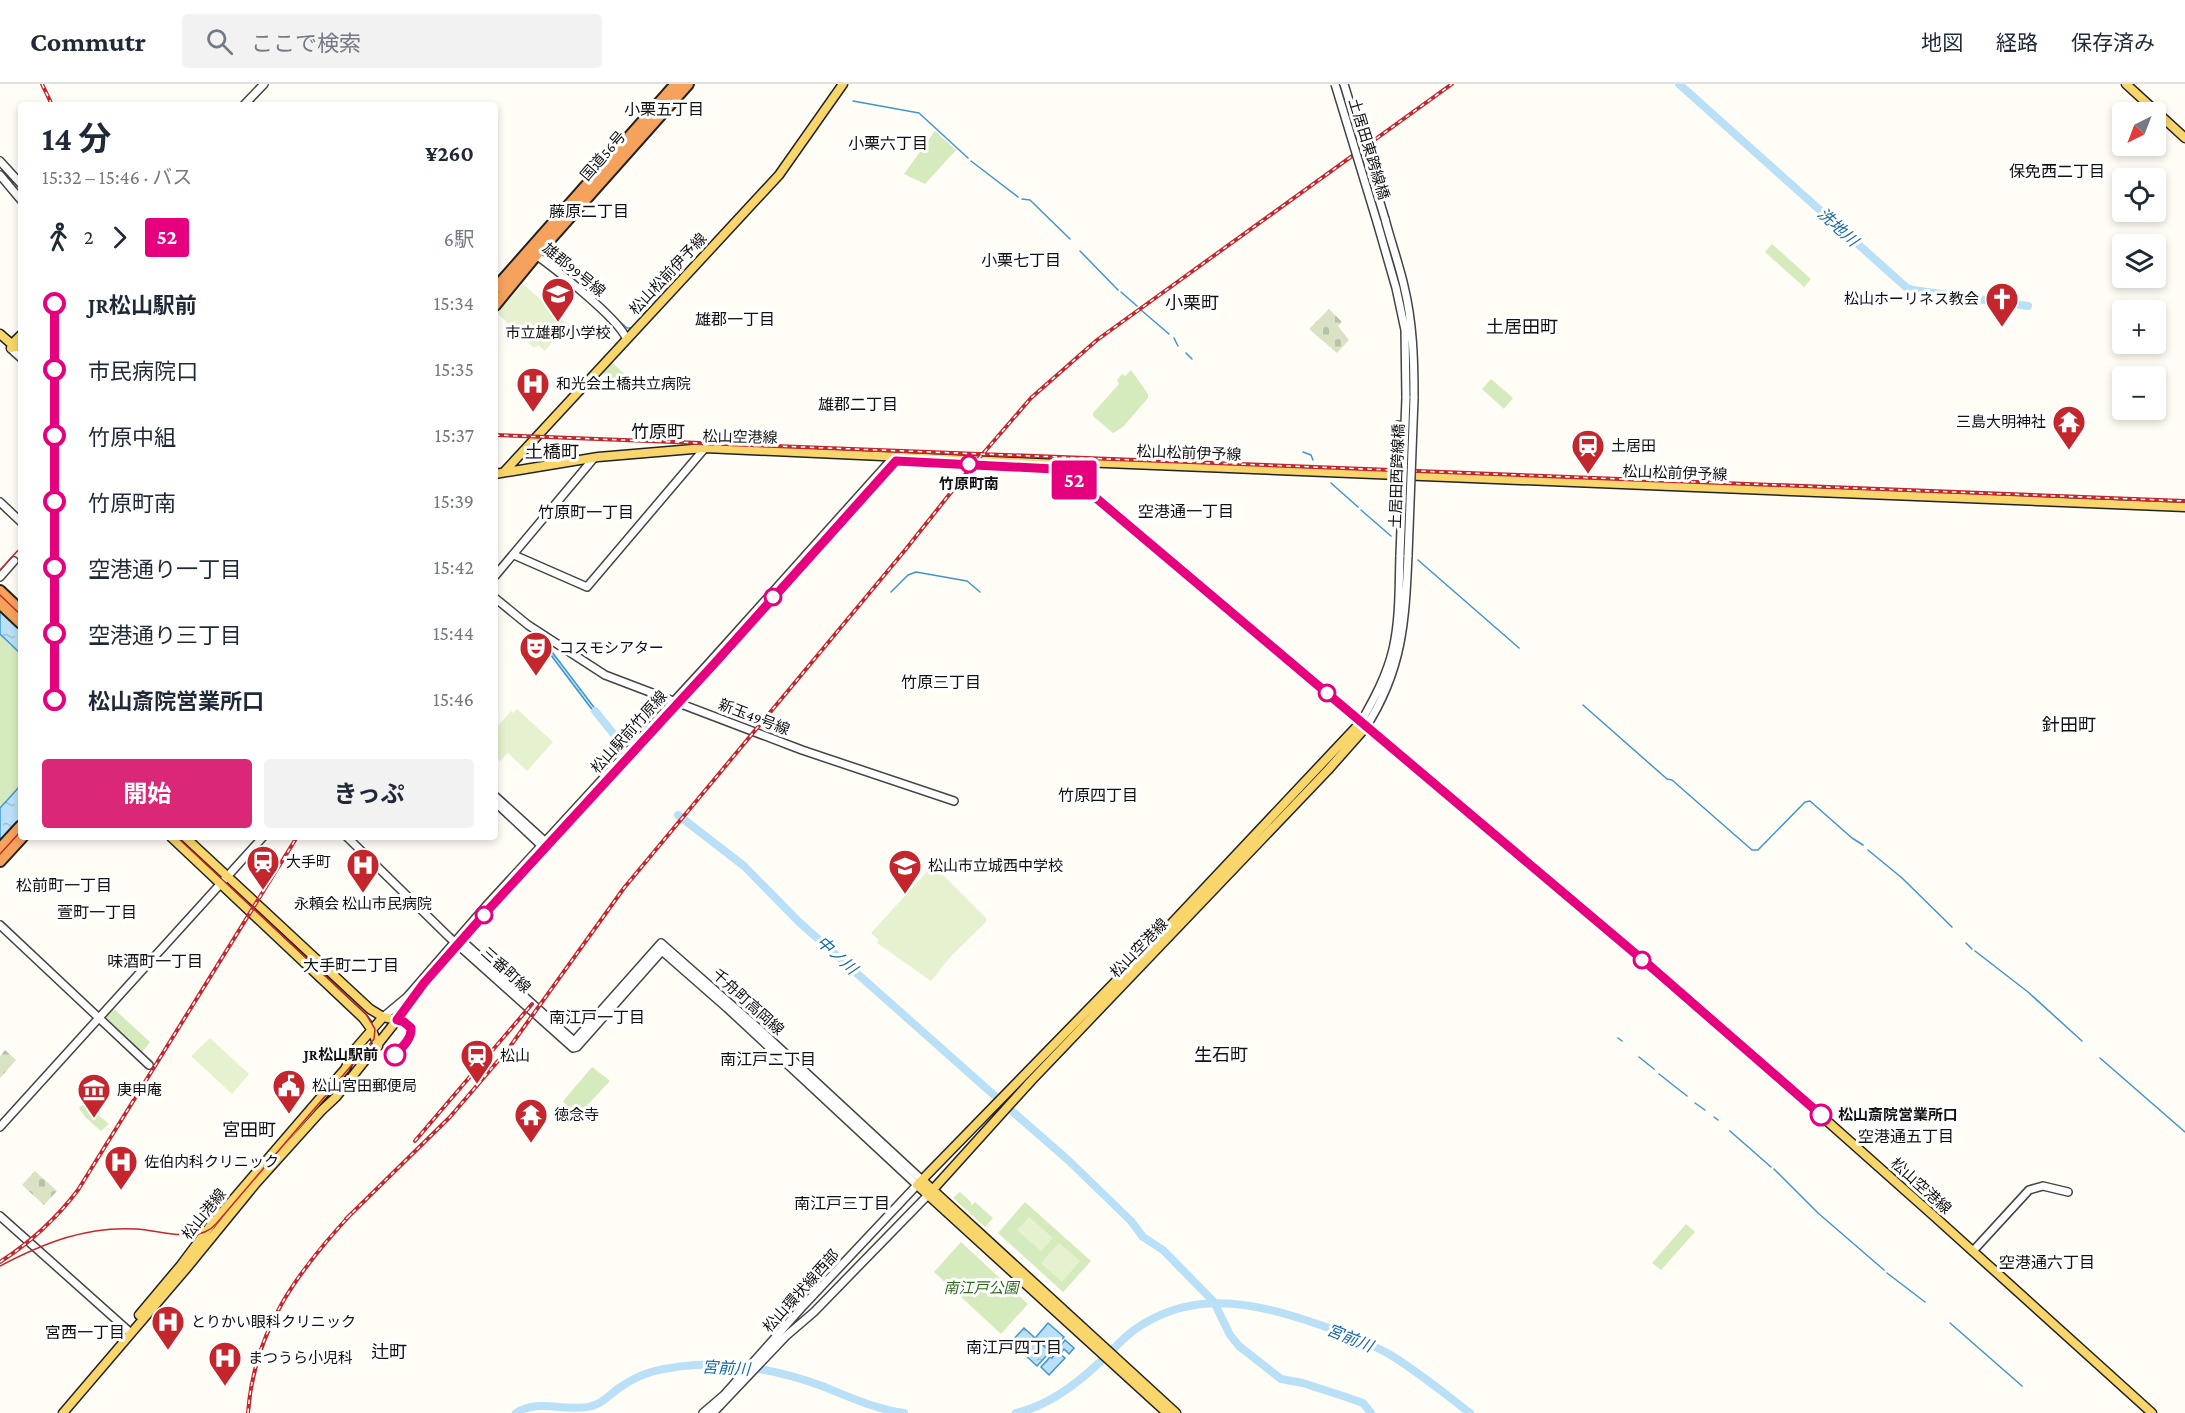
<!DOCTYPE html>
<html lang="ja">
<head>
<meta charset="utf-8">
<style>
  body { margin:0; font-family:"Crimson Pro","Noto Sans JP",serif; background:#f2f2f3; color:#1f2937; height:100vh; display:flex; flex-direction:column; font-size:22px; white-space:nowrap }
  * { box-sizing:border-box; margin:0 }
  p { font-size:20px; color:#747a83 }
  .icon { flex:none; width:33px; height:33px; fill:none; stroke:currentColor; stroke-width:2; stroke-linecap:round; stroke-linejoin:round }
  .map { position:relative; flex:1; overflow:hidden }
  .side { position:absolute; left:18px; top:18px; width:480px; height:738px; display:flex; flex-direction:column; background:#fff; border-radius:6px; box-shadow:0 3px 9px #0003 }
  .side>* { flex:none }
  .badge { padding:0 12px; border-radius:4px; font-size:21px; line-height:39px }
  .needle { width:39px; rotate:222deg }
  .fabs { position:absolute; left:2112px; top:18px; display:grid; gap:12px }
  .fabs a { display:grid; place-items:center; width:54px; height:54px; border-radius:6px; background:#fff; box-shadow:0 3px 9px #0003; font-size:30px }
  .map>.badge { position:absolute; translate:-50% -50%; box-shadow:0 0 0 3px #fff }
  .legs { display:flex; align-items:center; gap:9px; height:66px; padding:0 24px; font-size:20px }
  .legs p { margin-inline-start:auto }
  .overview { display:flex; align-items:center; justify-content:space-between; height:102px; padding:0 24px }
  h1 { font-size:33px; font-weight:700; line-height:45px }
  .action { display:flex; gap:12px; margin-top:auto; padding:12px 24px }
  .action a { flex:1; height:69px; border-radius:6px; background:#db2777; color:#fff; font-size:24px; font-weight:700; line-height:69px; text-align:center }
  .action a+a { background:#f2f2f3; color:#1f2937 }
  ul { padding:0 24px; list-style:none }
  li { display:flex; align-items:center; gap:21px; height:66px; font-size:22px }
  li i { display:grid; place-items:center; width:9px; height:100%; margin:0 8px; background:currentColor }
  li i::after { content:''; width:15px; height:15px; margin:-8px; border:4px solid; border-radius:50%; background:#fff }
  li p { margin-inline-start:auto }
  li:first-child i { background:linear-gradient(#0000 50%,currentColor 0) }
  li:last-child i { background:linear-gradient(currentColor 50%,#0000 0) }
  header { display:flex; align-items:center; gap:36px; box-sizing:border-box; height:84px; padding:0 30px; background:#fff; border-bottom:2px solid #e0e1e3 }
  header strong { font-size:28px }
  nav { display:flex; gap:33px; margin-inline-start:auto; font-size:21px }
  .search { width:420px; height:54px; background:#f2f2f3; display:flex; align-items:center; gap:15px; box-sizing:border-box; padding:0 21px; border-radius:6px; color:#747a83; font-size:22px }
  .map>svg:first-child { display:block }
  .cemetery { fill:url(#cemetery-stones) }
  .park { fill:#d5ebbd }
  .pitch { fill:#e6f2cf }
  .water { fill:url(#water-ripples); stroke:#3f96cf; stroke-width:1.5 }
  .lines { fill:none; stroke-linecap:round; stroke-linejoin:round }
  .stream { stroke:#3f96cf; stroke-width:1.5 }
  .river { stroke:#b9e0f7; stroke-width:8 }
  .minor-casing { stroke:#444; stroke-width:10 }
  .major-casing { stroke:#222; stroke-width:11 }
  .highway-casing { stroke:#222; stroke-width:14 }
  .minor { stroke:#fff; stroke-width:7 }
  .major { stroke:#f9d66b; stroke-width:8 }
  .highway { stroke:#f5a25d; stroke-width:10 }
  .tram { stroke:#c4262e; stroke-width:1.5 }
  .rail-casing { stroke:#c4262e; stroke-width:4 }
  .rail { stroke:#fff; stroke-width:1.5; stroke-dasharray:4.5; stroke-linecap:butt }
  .minor-bridge-casing { stroke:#444; stroke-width:10; stroke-linecap:butt }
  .minor-bridge { stroke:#fff; stroke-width:7 }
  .line-1-casing { stroke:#fff; stroke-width:14 }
  .line-1 { stroke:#e6007e; stroke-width:9 }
  .stop-1-dot { fill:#fff; stroke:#e6007e; stroke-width:3 }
  .labels { text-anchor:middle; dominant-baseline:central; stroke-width:6; stroke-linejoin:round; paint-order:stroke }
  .street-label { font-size:15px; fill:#111; stroke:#fff }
  .poi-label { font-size:15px; fill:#111; stroke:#fff; text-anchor:start }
  .stop-label { font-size:15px; font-weight:bold; fill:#111; stroke:#fff }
  .park-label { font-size:15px; font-style:italic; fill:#2f6b1f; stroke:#fff }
  .neighbourhood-label { font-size:16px; fill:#111; stroke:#fff }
  .water-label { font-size:16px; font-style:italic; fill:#1768a6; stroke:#fff }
  .quarter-label { font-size:18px; fill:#111; stroke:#fff }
</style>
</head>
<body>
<header>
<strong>Commutr</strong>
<div class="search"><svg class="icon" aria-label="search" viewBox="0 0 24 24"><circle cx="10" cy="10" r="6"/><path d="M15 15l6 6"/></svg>ここで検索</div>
<nav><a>地図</a><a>経路</a><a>保存済み</a></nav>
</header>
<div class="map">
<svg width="2185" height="1329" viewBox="0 0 2185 1329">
  <defs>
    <pattern id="cemetery-stones" width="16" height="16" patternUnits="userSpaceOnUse" patternTransform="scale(1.5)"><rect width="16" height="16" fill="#d9e3c4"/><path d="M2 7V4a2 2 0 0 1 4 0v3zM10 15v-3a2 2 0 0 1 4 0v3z" fill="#b9c2a7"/></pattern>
    <pattern id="water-ripples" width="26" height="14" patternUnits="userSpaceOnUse" patternTransform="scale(1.5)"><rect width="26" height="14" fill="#b9e0f7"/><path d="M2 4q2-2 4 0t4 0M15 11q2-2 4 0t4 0" fill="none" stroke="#9ebfd3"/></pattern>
  </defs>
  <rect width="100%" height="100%" fill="#fffdf5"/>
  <path class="cemetery" d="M1329 225 1342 238 1338 242 1349 256 1337 269 1309 245Z
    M5 966 16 976 0 994V972Z
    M35 1087 57 1107 44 1121 22 1101Z"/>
  <path class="park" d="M935 47 956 66 925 100 904 90Z
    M1772 160 1811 195 1804 203 1765 168Z
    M610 277 634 298 625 309 602 288Z
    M1131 286 1148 310V314L1123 343 1113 349 1093 332V329L1119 300 1117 296 1122 290 1125 292Z
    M1491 295 1513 314 1504 325 1482 305Z
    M0 550 21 570V701L0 724Z
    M113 924 150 958 141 970 105 936V933Z
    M592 983 609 996V998L579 1030H577L563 1018 564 1016Z
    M86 1018 91 1025 109 1040 101 1047 85 1033 79 1024Z
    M960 1108 971 1118V1122L975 1118 993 1134 985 1143 953 1114Z
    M1025 1118 1091 1177 1063 1208 998 1149Z
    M1686 1140 1695 1148 1661 1186 1652 1179Z
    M961 1158 1028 1220 1001 1250 934 1188Z"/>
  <path class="pitch" d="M523 200 568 240 559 250 554 247 549 253 553 257 545 267 538 261 534 264 497 229Z
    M517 625 553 658 527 687 508 669 500 677 495 673V645L511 627 513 629Z
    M933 781 986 834V838L951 872 931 897 877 859 879 856 871 849Z
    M210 954 249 990 232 1010 191 972Z
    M1029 1133 1053 1154 1041 1167 1017 1146Z
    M1059 1159 1080 1177 1062 1198 1041 1179Z"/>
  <path class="water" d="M0 527 21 546V570L0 550Z
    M543 556 603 635 600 636 541 558Z
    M21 701V734L3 754H0V724Z
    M1048 1239 1064 1253 1051 1267 1036 1253Z
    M1024 1244 1034 1253 1021 1267 1011 1258Z
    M1035 1254 1050 1268 1037 1282 1022 1268Z
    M1065 1256 1074 1264 1069 1270 1064 1265 1060 1270 1065 1274 1049 1291 1041 1283 1050 1273 1052 1274Z"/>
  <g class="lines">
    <path class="stream" d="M853 17 919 29 968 74
      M971 77 1018 113
      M1022 115 1030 116 1070 155
      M1080 167 1118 206
      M547 169 549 176 569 192
      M1121 208 1137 222
      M1141 226 1169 250
      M608 227 627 244H633
      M1174 254 1178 262
      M1186 269 1192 275
      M1303 368 1311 371 1313 376
      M1331 399 1358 423
      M1361 426 1391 452
      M1418 476 1519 564
      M891 508 908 491 916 488 967 497 980 508
      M1583 621 1667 695 1672 696 1752 766H1758L1805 718 1810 717 1852 754 1863 761
      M1868 766 1902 794 1952 843
      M1966 859 1972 865
      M1975 867 2028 908 2082 957
      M1618 954 1622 957
      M1639 973 1654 985
      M2100 974 2185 1048
      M1659 990 1687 1012
      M1695 1019 1705 1026
      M1714 1033 1718 1036
      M1730 1047 1771 1083
      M1774 1085 1818 1129 1884 1186
      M1887 1189 1925 1218
      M1950 1239 2022 1302"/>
    <path class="river" d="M1679 0 1907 204 1913 206 2028 222
      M595 627 625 664
      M678 731 744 782 799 838 995 1012
      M1013 1028 1067 1075 1131 1137 1143 1153 1163 1166 1214 1218 1230 1251 1239 1262 1281 1295 1303 1299 1346 1313 1363 1319 1371 1329
      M516 1329C538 1314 567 1329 592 1322 604 1319 612 1308 622 1302 631 1296 641 1291 651 1288 709 1273 767 1282 822 1302 849 1313 875 1325 904 1329
      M1016 1329C1048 1322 1077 1300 1101 1277 1112 1267 1122 1255 1134 1246 1185 1210 1239 1215 1296 1233 1328 1243 1359 1254 1389 1270 1417 1287 1444 1309 1470 1329"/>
    <g class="minor-casing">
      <path id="minor" d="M244 21 264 0
        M0 77 21 100
        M0 91 21 116
        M1385 135C1391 158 1399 180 1404 202 1413 239 1414 276 1414 314
        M1377 138 1396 204 1405 246 1406 314
        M533 169C553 183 618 234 626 254
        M11 265 21 274
        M1396 391 1398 341
        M0 418 21 438
        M514 471 587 503 705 364
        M495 492 594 374
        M0 493 14 477
        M495 514 528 541 605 591 802 666 954 717
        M1361 638C1374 615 1387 591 1393 565 1400 535 1399 502 1400 471
        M1366 643C1403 585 1405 537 1408 471
        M495 712 549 761
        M495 718 545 765
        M347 753 449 853 573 964 577 963 662 867 727 924 917 1101 804 1221 724 1311 703 1329
        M0 841 149 981
        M459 854 574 957 661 859 759 945 922 1096
        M383 933 407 913 486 822 709 579 891 376
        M397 936 418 907
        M0 1043 263 753
        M0 1132 131 1249
        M1973 1167 2029 1106 2043 1102 2068 1108
        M713 1329 786 1252 814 1228 928 1111"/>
    </g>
    <g class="major-casing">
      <path id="major" d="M2126 0 2185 54
        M0 250 15 263
        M11 264 12 260 21 251
        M1049 384 1059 386 1070 392 1132 444 1710 933 1935 1133 2152 1329
        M504 388 779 91 843 0
        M495 390 598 373 705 364 1059 380 1081 378 2185 423
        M171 753 363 934 372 946 378 962
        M922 1096 1176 1329
        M928 1111 1031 997 1328 686 1366 643
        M139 1231 181 1181 211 1141 345 985 356 964 383 933
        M63 1329 186 1185 257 1098 321 1027 336 1013 397 936 383 933 370 925 185 753
        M1167 1329 917 1101 1153 859 1361 638"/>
    </g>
    <g class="highway-casing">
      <path id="highway" d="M495 205 676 0
        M495 221 536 171 688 0
        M0 507 21 527
        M0 519 21 539
        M0 765 21 742
        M0 777 22 753"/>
    </g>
    <use href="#minor" class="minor"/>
    <use href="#major" class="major"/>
    <use href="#highway" class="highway"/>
    <path class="tram" d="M0 486 21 463
      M0 511 21 531
      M0 770 21 747
      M0 1182C44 1159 86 1142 136 1145 160 1146 198 1161 216 1140L374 955 375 945 366 930 177 753"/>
    <g class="rail-casing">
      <path id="rail" d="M42 0 52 21
        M495 351 2185 417
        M415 1057 532 920
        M346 1135 450 1033 509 964 624 804 906 465 968 387 1031 314 1097 256 1452 0
        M0 1178C31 1158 56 1135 78 1106L297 753
        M248 1329C254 1246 297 1188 352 1129"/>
    </g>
    <use href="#rail" class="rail"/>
    <g class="minor-bridge-casing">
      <path id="minor-bridge" d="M1335 0 1377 138
        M1344 0 1385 135
        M1400 471 1406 314
        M1408 471 1414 314"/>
    </g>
    <use href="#minor-bridge" class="minor-bridge"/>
  </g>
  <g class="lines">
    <g class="line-1-casing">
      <path id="line-1" d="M395 971C402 963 412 955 411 944L404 938 397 936 424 899 489 825 714 580 896 377 1054 385 1070 392 1650 882 1821 1031"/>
    </g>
    <use href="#line-1" class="line-1"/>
  </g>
  <defs>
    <g id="school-pin" transform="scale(1.725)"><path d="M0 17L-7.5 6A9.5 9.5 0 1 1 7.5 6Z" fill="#c4262e" stroke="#fff"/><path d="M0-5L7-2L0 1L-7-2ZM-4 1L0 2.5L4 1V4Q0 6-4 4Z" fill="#fff"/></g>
    <g id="church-pin" transform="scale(1.725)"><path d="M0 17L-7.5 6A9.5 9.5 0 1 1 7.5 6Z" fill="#c4262e" stroke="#fff"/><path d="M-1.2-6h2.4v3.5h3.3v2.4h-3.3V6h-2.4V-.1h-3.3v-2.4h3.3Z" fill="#fff"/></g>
    <g id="hospital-pin" transform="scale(1.725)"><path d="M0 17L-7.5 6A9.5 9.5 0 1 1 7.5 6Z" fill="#c4262e" stroke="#fff"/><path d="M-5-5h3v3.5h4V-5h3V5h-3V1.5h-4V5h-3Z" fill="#fff"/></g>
    <g id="temple-pin" transform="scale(1.725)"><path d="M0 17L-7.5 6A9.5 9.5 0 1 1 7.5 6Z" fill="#c4262e" stroke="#fff"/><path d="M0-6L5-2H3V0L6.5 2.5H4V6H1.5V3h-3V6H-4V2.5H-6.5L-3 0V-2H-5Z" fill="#fff"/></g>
    <g id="station-pin" transform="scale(1.725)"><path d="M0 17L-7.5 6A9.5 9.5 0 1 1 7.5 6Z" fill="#c4262e" stroke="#fff"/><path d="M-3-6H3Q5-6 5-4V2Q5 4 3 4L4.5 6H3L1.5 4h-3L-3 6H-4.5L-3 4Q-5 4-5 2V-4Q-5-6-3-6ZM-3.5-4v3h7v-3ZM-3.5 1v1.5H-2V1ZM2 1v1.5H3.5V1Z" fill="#fff"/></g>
    <g id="theatre-pin" transform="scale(1.725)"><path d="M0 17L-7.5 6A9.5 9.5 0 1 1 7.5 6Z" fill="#c4262e" stroke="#fff"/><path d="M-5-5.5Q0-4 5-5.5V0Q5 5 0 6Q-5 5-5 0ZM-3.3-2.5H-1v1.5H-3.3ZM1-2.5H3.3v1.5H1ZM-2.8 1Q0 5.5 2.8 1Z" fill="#fff"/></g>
    <g id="civic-pin" transform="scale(1.725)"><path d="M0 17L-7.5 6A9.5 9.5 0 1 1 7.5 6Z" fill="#c4262e" stroke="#fff"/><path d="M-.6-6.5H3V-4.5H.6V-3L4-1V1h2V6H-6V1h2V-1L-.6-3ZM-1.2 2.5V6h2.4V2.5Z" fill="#fff"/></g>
    <g id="museum-pin" transform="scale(1.725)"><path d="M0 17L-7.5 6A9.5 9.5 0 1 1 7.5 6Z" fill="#c4262e" stroke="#fff"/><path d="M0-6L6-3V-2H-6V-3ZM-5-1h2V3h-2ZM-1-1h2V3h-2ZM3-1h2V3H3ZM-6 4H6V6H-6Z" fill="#fff"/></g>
  </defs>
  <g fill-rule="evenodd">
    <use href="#school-pin" x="558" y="210"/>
    <use href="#church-pin" x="2002" y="215"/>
    <use href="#hospital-pin" x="533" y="300"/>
    <use href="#temple-pin" x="2069" y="338"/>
    <use href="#station-pin" x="1588" y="362"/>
    <use href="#theatre-pin" x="536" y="564"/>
    <use href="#station-pin" x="263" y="778"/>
    <use href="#hospital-pin" x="363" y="781"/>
    <use href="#school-pin" x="905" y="782"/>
    <use href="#station-pin" x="477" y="972"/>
    <use href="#civic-pin" x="289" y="1002"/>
    <use href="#museum-pin" x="94" y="1006"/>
    <use href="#temple-pin" x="531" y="1031"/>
    <use href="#hospital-pin" x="121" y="1078"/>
    <use href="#hospital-pin" x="168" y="1238"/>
    <use href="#hospital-pin" x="225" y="1274"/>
  </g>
  <g class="stop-1-dot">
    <circle cx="969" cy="380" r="8"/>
    <circle cx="773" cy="513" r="8"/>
    <circle cx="1327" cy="609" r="8"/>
    <circle cx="484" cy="831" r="8"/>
    <circle cx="1642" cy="876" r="8"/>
    <circle cx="395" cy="971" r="10"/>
    <circle cx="1821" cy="1031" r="10"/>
  </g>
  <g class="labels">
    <g class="street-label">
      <text transform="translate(1369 65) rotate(73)">土居田東跨線橋</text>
      <text transform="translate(603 72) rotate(-49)">国道56号</text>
      <text transform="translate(574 186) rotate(39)">雄郡99号線</text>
      <text transform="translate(668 190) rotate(-47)">松山松前伊予線</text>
      <text transform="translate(740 353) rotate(1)">松山空港線</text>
      <text transform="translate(1189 369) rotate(2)">松山松前伊予線</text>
      <text transform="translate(1675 389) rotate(2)">松山松前伊予線</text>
      <text transform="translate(1397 392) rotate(-88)">土居田西跨線橋</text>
      <text transform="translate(754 633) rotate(21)">新玉49号線</text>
      <text transform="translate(629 648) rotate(-48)">松山駅前竹原線</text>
      <text transform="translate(1139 864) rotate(-46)">松山空港線</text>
      <text transform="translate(506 886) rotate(42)">三番町線</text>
      <text transform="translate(748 918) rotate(42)">千舟町高岡線</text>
      <text transform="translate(1921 1102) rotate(42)">松山空港線</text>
      <text transform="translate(204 1130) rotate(-51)">松山港線</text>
      <text transform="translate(801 1207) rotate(-48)">松山環状線西部</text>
    </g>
    <g class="poi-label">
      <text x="1979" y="215" text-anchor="end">松山ホーリネス教会</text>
      <text x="558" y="249" text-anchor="middle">市立雄郡小学校</text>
      <text x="556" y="300">和光会土橋共立病院</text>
      <text x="2046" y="338" text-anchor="end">三島大明神社</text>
      <text x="1611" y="362">土居田</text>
      <text x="559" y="564">コスモシアター</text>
      <text x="286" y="778">大手町</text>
      <text x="928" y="782">松山市立城西中学校</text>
      <text x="363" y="820" text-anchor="middle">永頼会 松山市民病院</text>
      <text x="500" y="972">松山</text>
      <text x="312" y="1002">松山宮田郵便局</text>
      <text x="117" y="1006">庚申庵</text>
      <text x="554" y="1031">徳念寺</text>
      <text x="144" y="1078">佐伯内科クリニック</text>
      <text x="191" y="1238">とりかい眼科クリニック</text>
      <text x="248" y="1274">まつうら小児科</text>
    </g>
    <g class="stop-label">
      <text x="969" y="400">竹原町南</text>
      <text x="378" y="971" text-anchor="end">JR松山駅前</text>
      <text x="1838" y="1031" text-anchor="start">松山斎院営業所口</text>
    </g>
    <g class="park-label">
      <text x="981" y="1204">南江戸公園</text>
    </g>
    <g class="neighbourhood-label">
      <text x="664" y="25">小栗五丁目</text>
      <text x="888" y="59">小栗六丁目</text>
      <text x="2057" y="87">保免西二丁目</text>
      <text x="589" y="127">藤原二丁目</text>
      <text x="1021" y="176">小栗七丁目</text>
      <text x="735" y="235">雄郡一丁目</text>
      <text x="858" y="320">雄郡二丁目</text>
      <text x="1186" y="427">空港通一丁目</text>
      <text x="586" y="428">竹原町一丁目</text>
      <text x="941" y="598">竹原三丁目</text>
      <text x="1098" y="711">竹原四丁目</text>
      <text x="64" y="801">松前町一丁目</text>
      <text x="97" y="828">萱町一丁目</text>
      <text x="155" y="877">味酒町一丁目</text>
      <text x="351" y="881">大手町二丁目</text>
      <text x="597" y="933">南江戸一丁目</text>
      <text x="768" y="975">南江戸二丁目</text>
      <text x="1906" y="1052">空港通五丁目</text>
      <text x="842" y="1119">南江戸三丁目</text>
      <text x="2047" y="1178">空港通六丁目</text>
      <text x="85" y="1248">宮西一丁目</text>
      <text x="1014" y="1263">南江戸四丁目</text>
    </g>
    <g class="water-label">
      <text transform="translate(1838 143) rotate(42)">洗地川</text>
      <text transform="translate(837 871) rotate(42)">中ノ川</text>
      <text transform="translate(1350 1254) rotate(22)">宮前川</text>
      <text transform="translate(726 1284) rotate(3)">宮前川</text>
    </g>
    <g class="quarter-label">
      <text x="1192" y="219">小栗町</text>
      <text x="1522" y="243">土居田町</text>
      <text x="658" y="348">竹原町</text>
      <text x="552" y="368">土橋町</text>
      <text x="2069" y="641">針田町</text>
      <text x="1221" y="971">生石町</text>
      <text x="249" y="1046">宮田町</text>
      <text x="389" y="1268">辻町</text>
    </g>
  </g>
</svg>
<div class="fabs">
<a><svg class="needle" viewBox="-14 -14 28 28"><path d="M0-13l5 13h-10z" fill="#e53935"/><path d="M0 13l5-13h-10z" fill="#747a83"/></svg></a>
<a><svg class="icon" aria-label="locate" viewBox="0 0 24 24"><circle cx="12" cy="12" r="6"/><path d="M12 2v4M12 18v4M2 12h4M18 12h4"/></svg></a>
<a><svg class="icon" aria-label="layers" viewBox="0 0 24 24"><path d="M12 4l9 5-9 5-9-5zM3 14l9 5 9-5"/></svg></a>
<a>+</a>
<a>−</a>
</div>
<b class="badge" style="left:1074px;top:396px;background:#e6007e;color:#fff">52</b>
<section class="side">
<div class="overview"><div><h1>14 分</h1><p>15:32 – 15:46 · バス</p></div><b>¥260</b></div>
<div class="legs"><svg class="icon" aria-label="walk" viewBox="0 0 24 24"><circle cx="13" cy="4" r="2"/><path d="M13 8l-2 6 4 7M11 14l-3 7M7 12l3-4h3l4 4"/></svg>2<svg class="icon" aria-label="forward" viewBox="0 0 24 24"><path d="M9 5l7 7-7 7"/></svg><b class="badge" style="background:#e6007e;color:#fff">52</b><p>6駅</p></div>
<ul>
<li><i style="color:#e6007e"></i><b>JR松山駅前</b><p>15:34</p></li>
<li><i style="color:#e6007e"></i><span>市民病院口</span><p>15:35</p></li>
<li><i style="color:#e6007e"></i><span>竹原中組</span><p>15:37</p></li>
<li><i style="color:#e6007e"></i><span>竹原町南</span><p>15:39</p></li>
<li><i style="color:#e6007e"></i><span>空港通り一丁目</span><p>15:42</p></li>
<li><i style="color:#e6007e"></i><span>空港通り三丁目</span><p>15:44</p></li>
<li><i style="color:#e6007e"></i><b>松山斎院営業所口</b><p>15:46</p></li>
</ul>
<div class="action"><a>開始</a><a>きっぷ</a></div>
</section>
</div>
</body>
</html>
